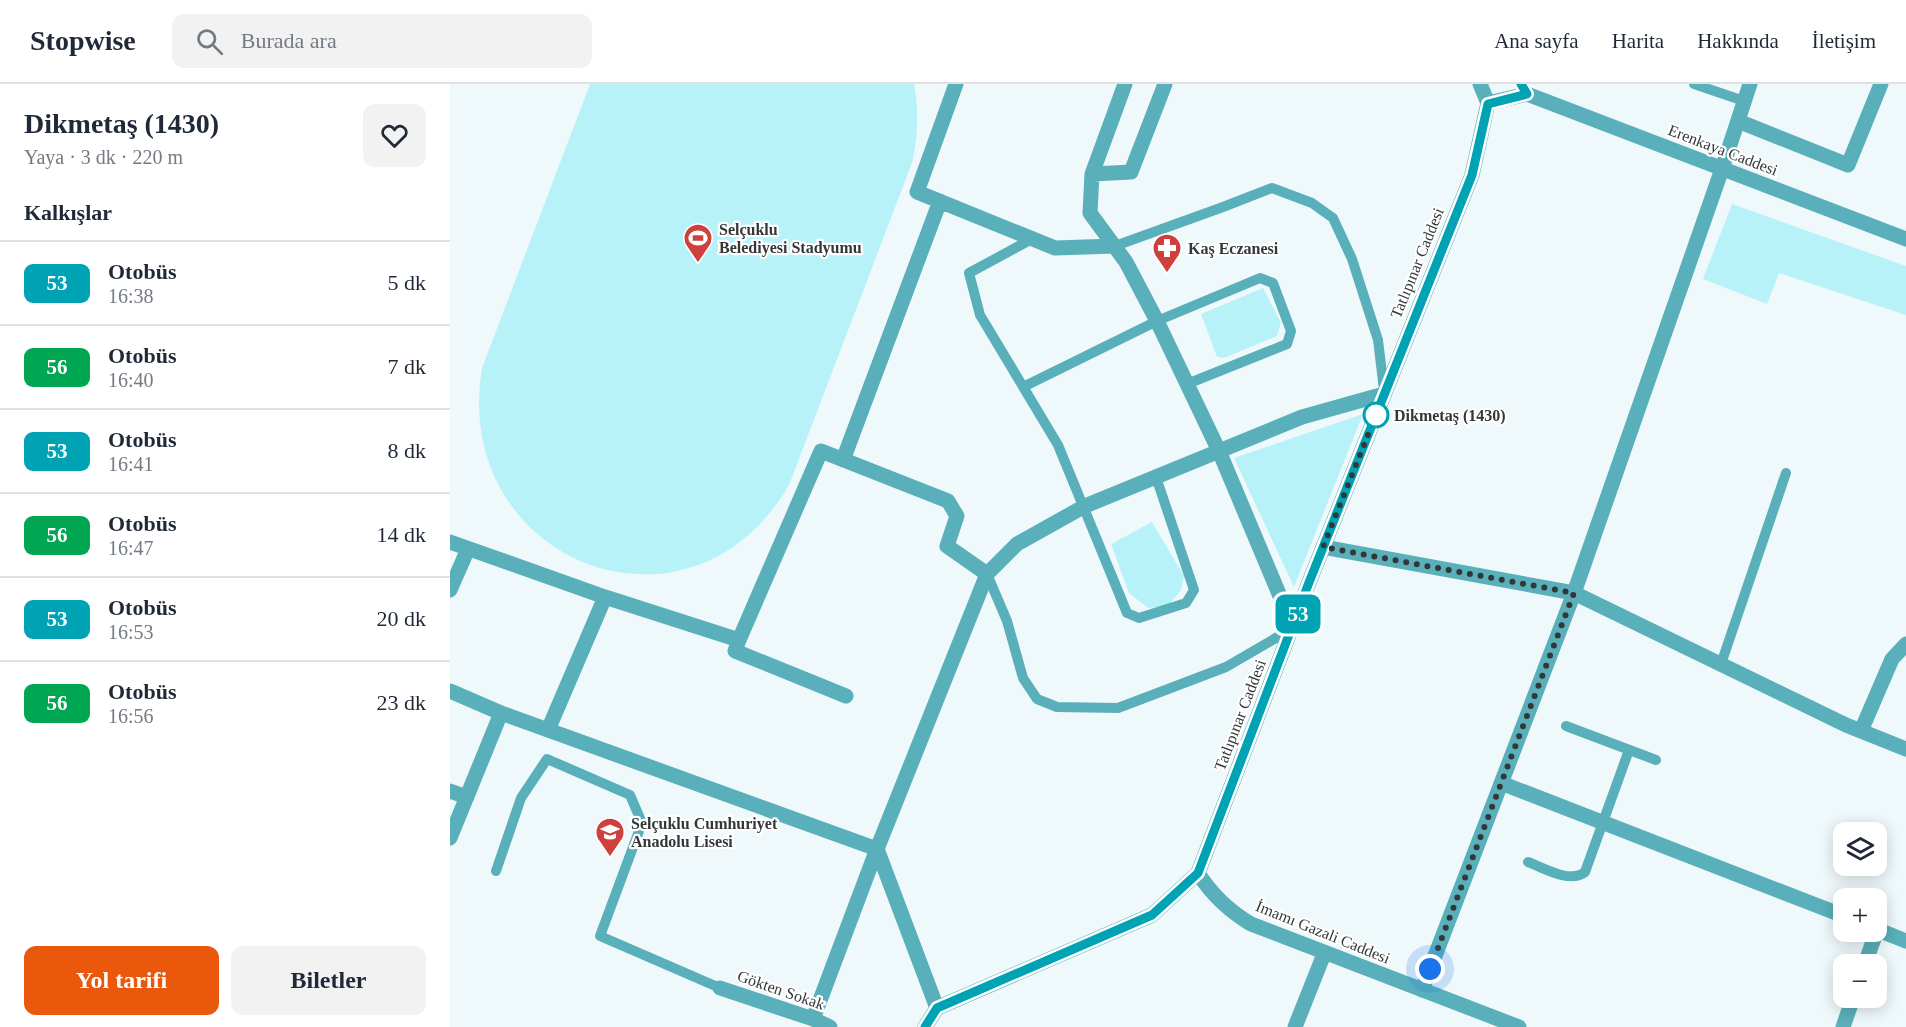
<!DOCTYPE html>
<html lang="tr">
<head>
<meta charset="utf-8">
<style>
  body { margin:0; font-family:Georgia,serif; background:#f2f2f3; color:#1f2937; height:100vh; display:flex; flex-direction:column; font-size:22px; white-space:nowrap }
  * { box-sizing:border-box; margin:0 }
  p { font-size:20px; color:#747a83 }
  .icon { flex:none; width:33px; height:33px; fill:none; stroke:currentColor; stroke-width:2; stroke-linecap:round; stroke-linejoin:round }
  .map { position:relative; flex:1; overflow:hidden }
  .sheet { display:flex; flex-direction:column; background:#fff; width:450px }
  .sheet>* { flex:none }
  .badge { padding:0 12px; border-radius:9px; font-size:21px; line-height:39px }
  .buttons { position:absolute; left:1383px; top:738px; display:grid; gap:12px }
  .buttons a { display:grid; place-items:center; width:54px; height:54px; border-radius:12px; background:#fff; box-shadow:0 3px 15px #0003; font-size:30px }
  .you { position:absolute; width:30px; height:30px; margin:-15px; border:4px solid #fff; border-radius:50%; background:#1a73e8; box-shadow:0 0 0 9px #1a73e833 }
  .map>.badge { position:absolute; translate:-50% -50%; box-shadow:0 0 0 3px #fff }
  h2 { padding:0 24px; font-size:22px; line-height:54px }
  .round { display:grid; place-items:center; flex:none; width:63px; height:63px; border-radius:12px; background:#f2f2f3 }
  .head { display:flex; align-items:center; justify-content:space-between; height:102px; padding:0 24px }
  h1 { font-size:28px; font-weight:700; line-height:45px }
  .button { display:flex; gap:12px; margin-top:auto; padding:12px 24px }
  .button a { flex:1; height:69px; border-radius:12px; background:#ea580c; color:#fff; font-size:24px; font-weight:700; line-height:69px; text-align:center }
  .button a+a { background:#f2f2f3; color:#1f2937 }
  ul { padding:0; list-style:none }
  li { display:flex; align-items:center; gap:18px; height:84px; padding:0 24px; border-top:2px solid #e0e1e3 }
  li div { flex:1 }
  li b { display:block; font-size:22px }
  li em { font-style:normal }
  li .badge { min-width:66px; font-weight:700; text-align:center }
  header { display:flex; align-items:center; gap:36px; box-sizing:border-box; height:84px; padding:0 30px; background:#fff; border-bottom:2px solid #e0e1e3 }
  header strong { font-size:28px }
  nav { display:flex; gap:33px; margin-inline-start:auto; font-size:21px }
  .search { width:420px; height:54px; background:#f2f2f3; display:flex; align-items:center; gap:15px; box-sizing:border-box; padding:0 21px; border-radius:12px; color:#747a83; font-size:22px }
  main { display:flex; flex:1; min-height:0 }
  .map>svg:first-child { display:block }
  .green { fill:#b7f2f9 }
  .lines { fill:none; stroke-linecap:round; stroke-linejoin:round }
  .service { stroke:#5ab0ba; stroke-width:10 }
  .minor { stroke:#5ab0ba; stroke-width:15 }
  .tertiary { stroke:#5ab0ba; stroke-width:15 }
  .line-casing { stroke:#fff; stroke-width:14 }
  .line { stroke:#00a3b4; stroke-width:9 }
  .walk { stroke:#333737; stroke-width:6; stroke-dasharray:0 10.8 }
  .stop-dot { fill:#fff; stroke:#00a3b4; stroke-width:3 }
  .labels { text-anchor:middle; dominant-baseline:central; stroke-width:4.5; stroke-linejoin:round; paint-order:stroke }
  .street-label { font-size:16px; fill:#333737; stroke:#fff }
  .poi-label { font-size:16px; font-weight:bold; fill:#333737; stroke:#fff; text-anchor:start }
  .stop-label { font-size:16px; font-weight:bold; fill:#333737; stroke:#fff; text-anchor:start }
</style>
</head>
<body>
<header>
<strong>Stopwise</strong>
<div class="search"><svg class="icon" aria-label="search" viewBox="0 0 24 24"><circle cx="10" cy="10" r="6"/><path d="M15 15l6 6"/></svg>Burada ara</div>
<nav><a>Ana sayfa</a><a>Harita</a><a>Hakkında</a><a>İletişim</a></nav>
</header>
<main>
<section class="sheet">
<div class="head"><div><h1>Dikmetaş (1430)</h1><p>Yaya · 3 dk · 220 m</p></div><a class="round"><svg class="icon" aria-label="heart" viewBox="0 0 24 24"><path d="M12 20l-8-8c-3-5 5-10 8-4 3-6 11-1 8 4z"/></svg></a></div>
<h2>Kalkışlar</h2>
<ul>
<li><span class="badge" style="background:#00a3b4;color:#fff">53</span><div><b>Otobüs</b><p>16:38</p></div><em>5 dk</em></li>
<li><span class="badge" style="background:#00a651;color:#fff">56</span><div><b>Otobüs</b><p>16:40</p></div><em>7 dk</em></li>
<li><span class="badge" style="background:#00a3b4;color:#fff">53</span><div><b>Otobüs</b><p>16:41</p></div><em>8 dk</em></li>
<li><span class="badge" style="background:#00a651;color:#fff">56</span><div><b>Otobüs</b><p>16:47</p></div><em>14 dk</em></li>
<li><span class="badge" style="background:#00a3b4;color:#fff">53</span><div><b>Otobüs</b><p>16:53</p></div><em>20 dk</em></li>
<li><span class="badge" style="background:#00a651;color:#fff">56</span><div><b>Otobüs</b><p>16:56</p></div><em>23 dk</em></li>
</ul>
<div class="button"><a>Yol tarifi</a><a>Biletler</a></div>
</section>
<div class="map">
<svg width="1456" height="943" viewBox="0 0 1456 943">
  <rect width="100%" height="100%" fill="#eff9fb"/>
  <path class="green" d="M140 0H464C469 27 468 52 462 79L339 401C240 572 0 478 32 284Z
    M1282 120 1456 182V231L1329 189 1317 220 1253 195Z
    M813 204 831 239 827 252 774 274 767 273 751 230Z
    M913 330 844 503 784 374Z
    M702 438 734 492 731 506 718 522 698 524 679 509 661 460Z"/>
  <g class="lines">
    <path class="service" d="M1244 0 1294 17
      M582 155 519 189 530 231 608 361 677 529 689 534 736 519 744 506 706 393
      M665 162 773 123 822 104 862 119 883 134 902 175 928 256 934 306
      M573 303 707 237 810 194 823 199 841 247 837 260 737 300
      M537 490 557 537 573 594 587 615 607 623 668 624 776 583 843 544
      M1271 580 1336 389
      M1116 642 1206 676
      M1078 778C1094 784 1120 800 1135 788L1179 666
      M46 787 71 714 97 675 180 711 192 739 150 852 270 904"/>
    <path class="minor" d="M506 0 467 108 605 164 665 162
      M675 0 642 90 640 129 676 178 707 237 769 367 843 543
      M1288 37 1398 81 1431 0
      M642 90 681 88 715 0
      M393 376 490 117
      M0 458 155 513 289 556 285 567 396 612
      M873 463 1124 509 1396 641 1456 665
      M0 506 18 465
      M289 556 371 367 498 417 507 432 497 462 537 490
      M0 607 51 629 427 765 487 924
      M98 646 155 513
      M1411 647 1442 575 1456 560
      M1051 699 1394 832
      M0 707 17 713
      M0 754 51 629
      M1426 845 1456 857
      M1415 880 1427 846
      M270 904 363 935 380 943
      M972 906 1124 509 1272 85 1300 0
      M363 935 427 765 537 490 567 460 635 422 852 333 934 310
      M845 943 874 870
      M1393 943 1403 914"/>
    <path class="tertiary" d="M1030 0 1038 19
      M1077 10 1456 155
      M1038 19 1077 10
      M748 789C762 811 779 827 801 840L1069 943
      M475 943 487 924 702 831 748 789 858 501 1022 91 1038 19"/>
  </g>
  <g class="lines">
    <g class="line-casing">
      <path id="line" d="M475 943 487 924 702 831 748 789 858 501 1022 91 1038 20 1077 10 1071 0"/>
    </g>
    <use href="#line" class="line"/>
    <path class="walk" d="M926 331 873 463 1124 509 980 885"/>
  </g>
  <defs>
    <g id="stadium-pin" transform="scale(1.5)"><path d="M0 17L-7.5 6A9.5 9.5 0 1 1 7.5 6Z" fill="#cf403d" stroke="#fff"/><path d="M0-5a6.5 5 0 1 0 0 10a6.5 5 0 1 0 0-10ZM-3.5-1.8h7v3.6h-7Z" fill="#fff"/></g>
    <g id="pharmacy-pin" transform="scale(1.5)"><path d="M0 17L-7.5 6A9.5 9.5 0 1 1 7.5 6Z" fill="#cf403d" stroke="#fff"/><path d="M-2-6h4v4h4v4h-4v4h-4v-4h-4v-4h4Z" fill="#fff"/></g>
    <g id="school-pin" transform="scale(1.5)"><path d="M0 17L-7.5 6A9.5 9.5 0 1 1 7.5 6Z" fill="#cf403d" stroke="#fff"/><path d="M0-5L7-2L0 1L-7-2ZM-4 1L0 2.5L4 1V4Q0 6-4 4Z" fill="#fff"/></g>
  </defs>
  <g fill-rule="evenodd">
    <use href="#stadium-pin" x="248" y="154"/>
    <use href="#pharmacy-pin" x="717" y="164"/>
    <use href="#school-pin" x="160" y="748"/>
  </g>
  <circle class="stop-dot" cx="926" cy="331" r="12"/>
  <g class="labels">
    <g class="street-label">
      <text transform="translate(1273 66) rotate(21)">Erenkaya Caddesi</text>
      <text transform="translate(967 179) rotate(-68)">Tatlıpınar Caddesi</text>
      <text transform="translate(790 631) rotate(-69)">Tatlıpınar Caddesi</text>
      <text transform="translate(873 848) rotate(22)">İmamı Gazali Caddesi</text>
      <text transform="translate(331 906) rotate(19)">Gökten Sokak</text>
    </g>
    <g class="poi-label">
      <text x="269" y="145">Selçuklu<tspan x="269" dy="18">Belediyesi Stadyumu</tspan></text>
      <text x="738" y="164">Kaş Eczanesi</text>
      <text x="181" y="739">Selçuklu Cumhuriyet<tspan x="181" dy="18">Anadolu Lisesi</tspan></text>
    </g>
    <g class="stop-label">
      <text x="944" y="331">Dikmetaş (1430)</text>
    </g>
  </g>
</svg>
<div class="buttons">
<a><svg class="icon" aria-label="layers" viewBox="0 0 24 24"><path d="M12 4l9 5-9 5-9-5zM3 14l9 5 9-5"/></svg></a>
<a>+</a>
<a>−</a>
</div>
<div class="you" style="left:980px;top:885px"></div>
<b class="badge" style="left:848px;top:530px;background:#00a3b4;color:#fff">53</b>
</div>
</main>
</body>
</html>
